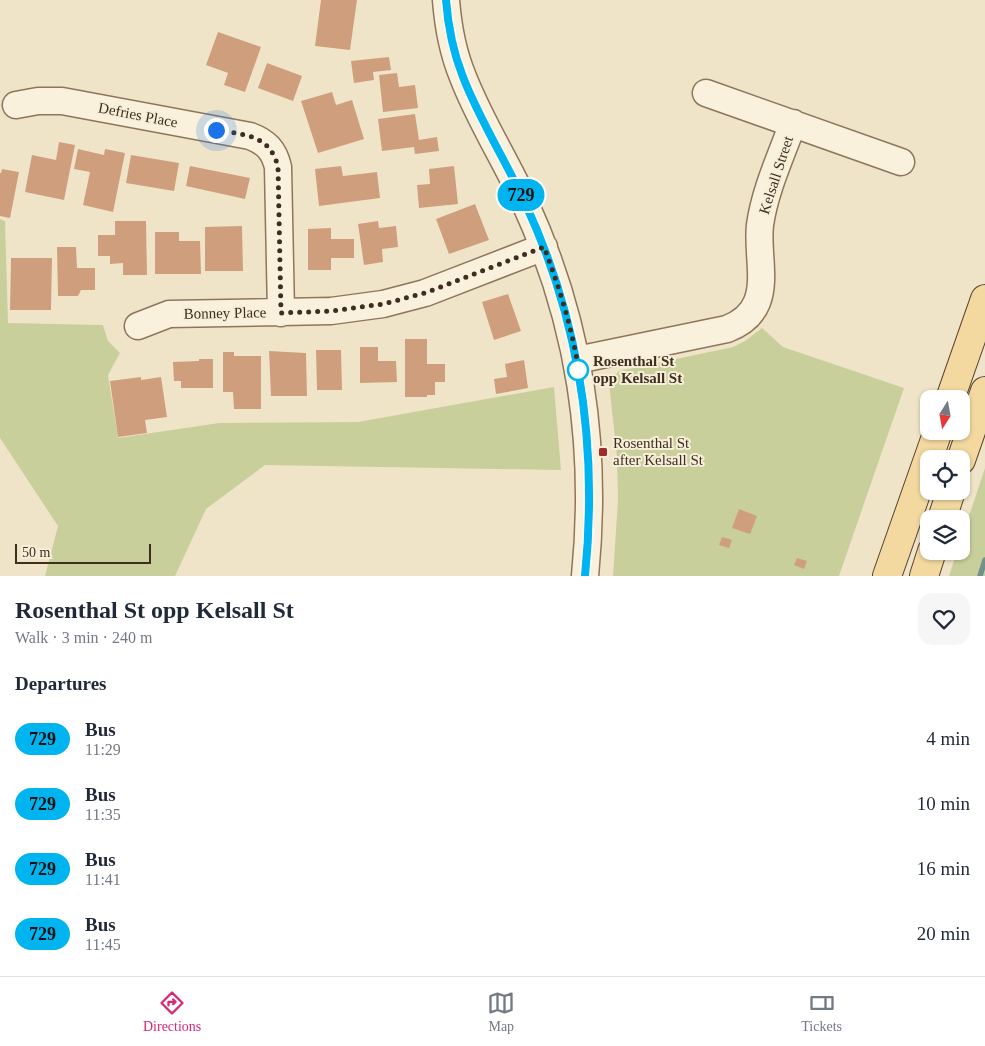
<!DOCTYPE html>
<html lang="en">
<head>
<meta charset="utf-8">
<style>
  body { margin:0; font-family:Georgia,serif; background:#f6f6f7; color:#1f2937; height:100vh; display:flex; flex-direction:column; font-size:19px; white-space:nowrap }
  * { box-sizing:border-box; margin:0 }
  p { font-size:16px; color:#747a83 }
  .icon { flex:none; width:28px; height:28px; fill:none; stroke:currentColor; stroke-width:2; stroke-linecap:round; stroke-linejoin:round }
  .map { position:relative; height:576px; overflow:hidden }
  .panel { display:flex; flex-direction:column; background:#fff; flex:1 }
  .panel>* { flex:none }
  .badge { padding:0 10px; border-radius:16px; font-size:18px; line-height:32px }
  .needle { width:32px; rotate:191deg }
  .buttons { position:absolute; left:920px; top:390px; display:grid; gap:10px }
  .buttons a { display:grid; place-items:center; width:50px; height:50px; border-radius:10px; background:#fff; box-shadow:0 1px 4px #0004; font-size:25px }
  .scale { position:absolute; left:15px; bottom:12px; width:136px; box-sizing:border-box; padding-left:5px; border:2px solid #3d2e20; border-top:0; font-size:14px; line-height:18px; white-space:nowrap; color:#3d2e20; -webkit-text-stroke:4px #f7eed8; paint-order:stroke }
  .you { position:absolute; width:25px; height:25px; margin:-12px; border:4px solid #fff; border-radius:50%; background:#1a73e8; box-shadow:0 0 0 8px #1a73e833 }
  .map>.badge { position:absolute; translate:-50% -50%; box-shadow:0 0 0 2px #fff }
  h2 { padding:0 15px; font-size:19px; line-height:45px }
  .round { display:grid; place-items:center; flex:none; width:52px; height:52px; border-radius:15px; background:#f6f6f7 }
  .overview { display:flex; align-items:center; justify-content:space-between; height:85px; padding:0 15px }
  h1 { font-size:24px; font-weight:800; line-height:38px }
  ul { padding:0; list-style:none }
  li { display:flex; align-items:center; gap:15px; height:65px; padding:0 15px }
  li div { flex:1 }
  li b { display:block; font-size:19px }
  li em { font-style:normal }
  li .badge { min-width:55px; font-weight:700; text-align:center }
  .dock { display:flex; justify-content:space-around; align-items:center; height:70px; border-top:1px solid #e0e1e3; background:#fff; font-size:14px; color:#747a83 }
  .dock a { display:grid; justify-items:center; gap:2px }
  .dock .on { color:#db2777 }
  .map>svg:first-child { display:block }
  .green { fill:#c9cf9b }
  .lines { fill:none; stroke-linecap:round; stroke-linejoin:round }
  .stream { stroke:#6f938a; stroke-width:5.5 }
  .building { fill:#cf9f7d }
  .minor-casing { stroke:#8d765c; stroke-width:29 }
  .major-casing { stroke:#5b4430; stroke-width:30 }
  .minor { stroke:#faf1dc; stroke-width:26 }
  .major { stroke:#f3d9a0; stroke-width:28 }
  .line-casing { stroke:#fff; stroke-width:11 }
  .line { stroke:#00b5ef; stroke-width:8 }
  .walk { stroke:#3d2e20; stroke-width:5; stroke-dasharray:0 9 }
  .stop-dot { fill:#fff; stroke:#00b5ef; stroke-width:2.5 }
  .poi-dot { fill:#9e2a2b; stroke:#f7eed8; stroke-width:2 }
  .labels { text-anchor:middle; dominant-baseline:central; stroke-width:4; stroke-linejoin:round; paint-order:stroke }
  .street-label { font-size:15px; fill:#3d2e20; stroke:#f7eed8 }
  .stop-label { font-size:15px; font-weight:bold; fill:#3d2e20; stroke:#f7eed8; text-anchor:start }
  .poi-label { font-size:15px; fill:#3d2e20; stroke:#f7eed8; text-anchor:start }
</style>
</head>
<body>
<div class="map">
<svg width="985" height="576" viewBox="0 0 985 576">
  <rect width="100%" height="100%" fill="#f0e4c8"/>
  <path class="green" d="M0 219 5 221 8 323 103 325 108 341 120 353 108 375 118 438 219 423 358 422 554 387 561 470 265 465 206 509 175 576H45L58 526 0 438Z
    M762 328 783 347 904 388 839 576H613L618 500 617 457 609 383 619 371 733 347 745 341Z
    M985 468V576H949L957 551H961V540Z"/>
  <g class="lines">
    <path class="stream" d="M980 576 985 560"/>
  </g>
  <path class="building" d="M321 0H357L350 50 315 46Z
    M218 32 261 47 245 92 224 85 228 73 206 65Z
    M389 57 391 70 373 72 374 80 354 83 351 61Z
    M267 63 302 76 293 101 258 88Z
    M397 73 399 87 415 85 418 108 383 112 379 75Z
    M332 92 336 105 352 100 364 139 318 153 301 101Z
    M415 114 419 140 437 137 439 151 415 154 414 147 382 151 378 119Z
    M59 142 75 145 64 200 25 192 32 155 56 160Z
    M78 149 104 155 105 149 125 153 113 212 83 205 90 172 74 169Z
    M131 155 179 163 174 191 126 183Z
    M190 166 250 178 245 199 186 186Z
    M341 166 343 176 377 172 380 198 319 206 315 169Z
    M454 166 458 204 419 208 417 185 430 184 429 169Z
    M2 169 19 172 10 218 0 216V173H1Z
    M475 204 489 240 449 254 436 219Z
    M115 221H146L147 275H123V263L110 264V256H98V235H115Z
    M378 221 379 228 396 226 398 247 382 249 383 262 364 265 358 224Z
    M242 226 243 271H205V227Z
    M331 228V239H354V258H331V270H308V229Z
    M155 232H179V241H200L201 274H155Z
    M57 247H76L77 268H95V290H81L78 296H58Z
    M11 258H52L51 310H10Z
    M508 294 521 331 494 340 482 302Z
    M405 339H427V364H445V382H435V395H427V397H405Z
    M360 347H378V361H396L397 382 360 383Z
    M316 350H341L342 390H317Z
    M269 351 306 353 307 396H271Z
    M223 352H234V356H261V409H234L233 392H223Z
    M199 359H213V388H181V381H174L173 362 199 361Z
    M524 360 528 388 496 394 494 379 507 377 505 364Z
    M141 377V380L161 377 167 417 145 420 147 433 118 437 110 381Z
    M739 509 757 516 750 534 732 528Z
    M722 537 732 540 729 548 719 545Z
    M797 558 807 561 804 569 794 565Z"/>
  <g class="lines">
    <g class="minor-casing">
      <path id="minor" d="M446 0C448 26 453 53 463 77 480 121 506 161 525 203 580 323 598 445 585 576
        M706 93 901 162
        M16 105 38 101H62L250 136C266 142 274 150 278 167L281 313
        M138 326 169 314 331 311 383 304 425 293 544 247
        M577 360 727 329C740 324 752 315 757 302 766 280 757 249 760 225 765 190 781 156 793 123"/>
    </g>
    <g class="major-casing">
      <path id="major" d="M950 399 985 299
        M961 460 985 391
        M942 519 951 491
        M887 576 938 431
        M924 576 932 551"/>
    </g>
    <use href="#minor" class="minor"/>
    <use href="#major" class="major"/>
  </g>
  <g class="lines">
    <g class="line-casing">
      <path id="line" d="M446 0C448 26 453 52 463 77 480 121 506 161 525 203 580 321 598 447 585 576"/>
    </g>
    <use href="#line" class="line"/>
    <path class="walk" d="M216 130C244 135 270 134 278 167L281 313 331 311 383 304 425 293 544 247C560 289 574 334 580 379L578 370"/>
  </g>
  <circle class="stop-dot" cx="578" cy="370" r="10"/>
  <rect class="poi-dot" x="598" y="447" width="10" height="10" rx="2.5"/>
  <g class="labels">
    <g class="street-label">
      <text transform="translate(138 115) rotate(11)">Defries Place</text>
      <text transform="translate(776 175) rotate(-72)">Kelsall Street</text>
      <text transform="translate(225 313) rotate(-1)">Bonney Place</text>
    </g>
    <g class="stop-label">
      <text x="593" y="361">Rosenthal St<tspan x="593" dy="17">opp Kelsall St</tspan></text>
    </g>
    <g class="poi-label">
      <text x="613" y="443">Rosenthal St<tspan x="613" dy="17">after Kelsall St</tspan></text>
    </g>
  </g>
</svg>
<div class="buttons">
<a><svg class="needle" viewBox="-14 -14 28 28"><path d="M0-13l5 13h-10z" fill="#e53935"/><path d="M0 13l5-13h-10z" fill="#747a83"/></svg></a>
<a><svg class="icon" aria-label="locate" viewBox="0 0 24 24"><circle cx="12" cy="12" r="6"/><path d="M12 2v4M12 18v4M2 12h4M18 12h4"/></svg></a>
<a><svg class="icon" aria-label="layers" viewBox="0 0 24 24"><path d="M12 4l9 5-9 5-9-5zM3 14l9 5 9-5"/></svg></a>
</div>
<div class="scale">50 m</div>
<div class="you" style="left:216px;top:130px"></div>
<b class="badge" style="left:521px;top:195px;background:#00b5ef;color:#111">729</b>
</div>
<section class="panel">
<div class="overview"><div><h1>Rosenthal St opp Kelsall St</h1><p>Walk · 3 min · 240 m</p></div><a class="round"><svg class="icon" aria-label="heart" viewBox="0 0 24 24"><path d="M12 20l-8-8c-3-5 5-10 8-4 3-6 11-1 8 4z"/></svg></a></div>
<h2>Departures</h2>
<ul>
<li><span class="badge" style="background:#00b5ef;color:#111">729</span><div><b>Bus</b><p>11:29</p></div><em>4 min</em></li>
<li><span class="badge" style="background:#00b5ef;color:#111">729</span><div><b>Bus</b><p>11:35</p></div><em>10 min</em></li>
<li><span class="badge" style="background:#00b5ef;color:#111">729</span><div><b>Bus</b><p>11:41</p></div><em>16 min</em></li>
<li><span class="badge" style="background:#00b5ef;color:#111">729</span><div><b>Bus</b><p>11:45</p></div><em>20 min</em></li>
</ul>
</section>
<nav class="dock">
<a class="on"><svg class="icon" aria-label="directions" viewBox="0 0 24 24"><path d="M12 3l9 9-9 9-9-9zM9 14v-3h6M13 9l2 2-2 2"/></svg>Directions</a>
<a><svg class="icon" aria-label="map" viewBox="0 0 24 24"><path d="M3 6l6-2 6 2 6-2v14l-6 2-6-2-6 2zM9 4v14M15 6v14"/></svg>Map</a>
<a><svg class="icon" aria-label="tickets" viewBox="0 0 24 24"><path d="M3 7h18v10H3zM15 7v10"/></svg>Tickets</a>
</nav>
</body>
</html>
